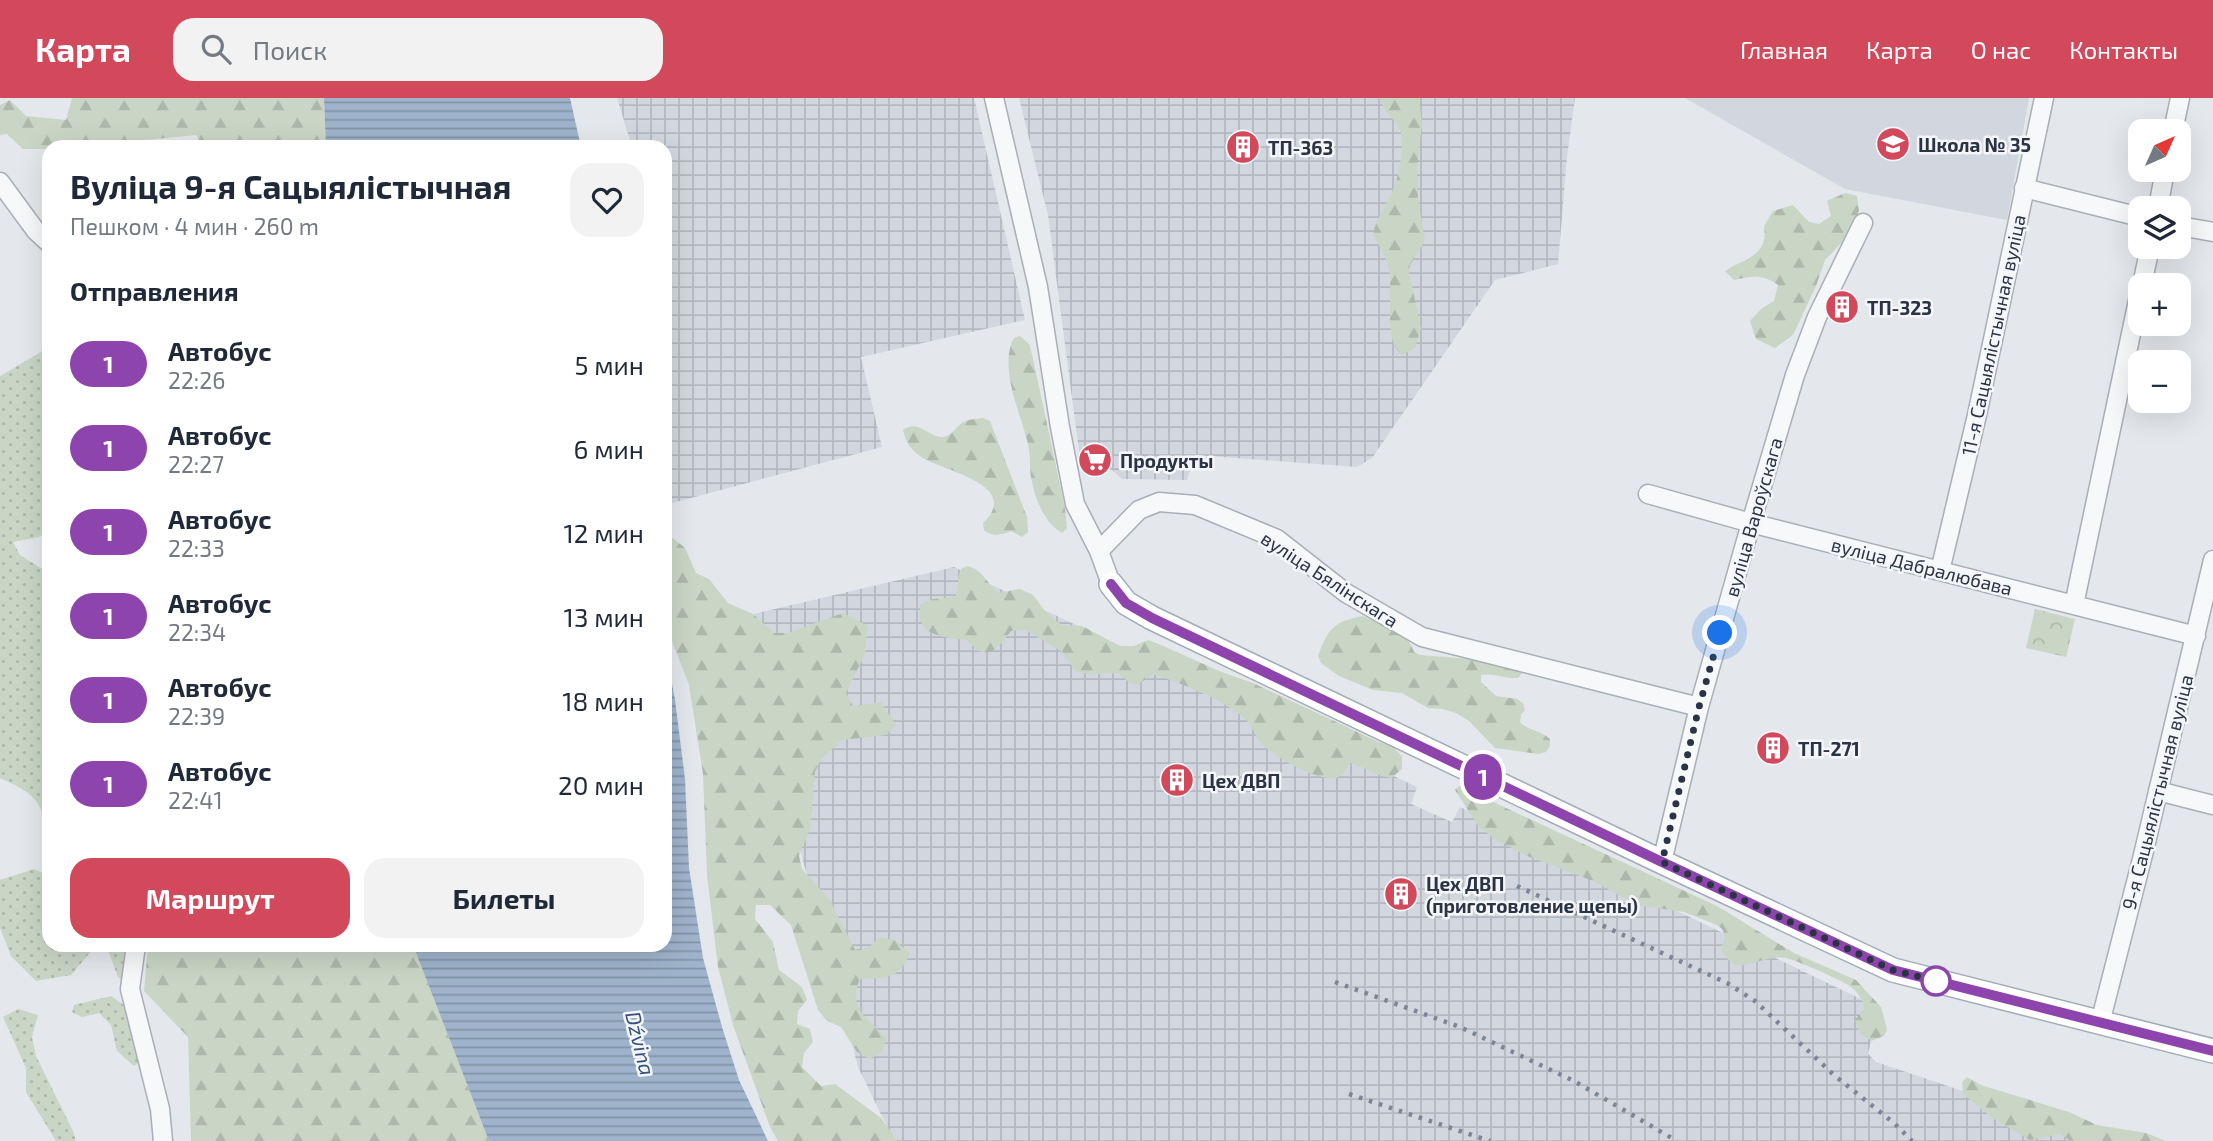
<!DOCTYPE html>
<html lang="ru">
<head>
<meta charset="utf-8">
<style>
  body { margin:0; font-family:"Exo 2",sans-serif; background:#f2f2f3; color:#1f2937; height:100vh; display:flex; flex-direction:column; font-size:26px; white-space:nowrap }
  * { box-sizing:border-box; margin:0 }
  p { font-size:23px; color:#747a83 }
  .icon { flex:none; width:38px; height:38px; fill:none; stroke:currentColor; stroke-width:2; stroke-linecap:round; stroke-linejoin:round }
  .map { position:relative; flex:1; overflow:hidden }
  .side { position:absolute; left:42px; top:42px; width:630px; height:812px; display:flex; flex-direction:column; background:#fff; border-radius:21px; box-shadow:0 7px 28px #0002 }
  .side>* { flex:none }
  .badge { padding:0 14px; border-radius:23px; font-size:24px; line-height:46px }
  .needle { width:46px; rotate:45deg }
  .tools { position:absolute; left:2128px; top:21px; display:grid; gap:14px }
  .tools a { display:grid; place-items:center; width:63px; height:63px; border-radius:14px; background:#fff; box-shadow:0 7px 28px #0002; font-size:35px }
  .you { position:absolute; width:35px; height:35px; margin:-18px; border:5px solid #fff; border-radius:50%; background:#1a73e8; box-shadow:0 0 0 10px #1a73e833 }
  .map>.badge { position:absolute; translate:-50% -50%; box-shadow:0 0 0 4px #fff }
  h2 { padding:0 28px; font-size:26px; line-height:63px }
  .round { display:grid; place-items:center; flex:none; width:74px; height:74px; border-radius:21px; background:#f2f2f3 }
  .summary { display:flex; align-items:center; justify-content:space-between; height:119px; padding:0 28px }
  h1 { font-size:33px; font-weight:700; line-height:52px }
  .primary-button { display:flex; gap:14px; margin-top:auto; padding:14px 28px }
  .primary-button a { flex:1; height:80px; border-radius:21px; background:#d1495b; color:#fff; font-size:28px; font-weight:700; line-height:80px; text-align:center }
  .primary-button a+a { background:#f2f2f3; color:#1f2937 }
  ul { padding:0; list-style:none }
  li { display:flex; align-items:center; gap:21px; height:84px; padding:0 28px }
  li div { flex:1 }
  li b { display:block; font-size:26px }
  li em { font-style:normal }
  li .badge { min-width:77px; font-weight:700; text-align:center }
  header { display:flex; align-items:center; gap:42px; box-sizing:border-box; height:98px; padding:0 35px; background:#d1495b; color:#fff }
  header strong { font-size:33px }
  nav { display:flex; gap:38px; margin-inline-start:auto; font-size:24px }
  .search { width:490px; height:63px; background:#f2f2f3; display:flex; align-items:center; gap:18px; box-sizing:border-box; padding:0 24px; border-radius:21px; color:#747a83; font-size:26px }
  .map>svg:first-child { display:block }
  .built { fill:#d2d6de }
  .industrial { fill:url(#industrial-grid) }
  .grass { fill:url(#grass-dots) }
  .forest { fill:url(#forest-firs) }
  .park { fill:url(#park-crowns) }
  .water { fill:url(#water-rules) }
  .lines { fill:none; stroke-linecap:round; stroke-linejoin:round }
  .minor-casing { stroke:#a9aeb7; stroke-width:21 }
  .major-casing { stroke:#a3abb8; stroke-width:26 }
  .minor { stroke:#f7f8fa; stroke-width:18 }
  .major { stroke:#fff; stroke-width:23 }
  .rail { stroke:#7d8696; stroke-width:4.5; stroke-dasharray:3.5 7; stroke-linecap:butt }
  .line-casing { stroke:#fff; stroke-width:16 }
  .line { stroke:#8e44ad; stroke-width:10 }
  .walk { stroke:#2b3445; stroke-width:7; stroke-dasharray:0 12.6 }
  .stop-dot { fill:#fff; stroke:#8e44ad; stroke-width:3.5 }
  .labels { text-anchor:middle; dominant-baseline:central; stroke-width:5; stroke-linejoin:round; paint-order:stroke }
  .poi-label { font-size:19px; font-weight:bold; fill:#2b3445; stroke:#f4f6f9; text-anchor:start }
  .street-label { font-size:19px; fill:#2b3445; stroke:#f4f6f9 }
  .water-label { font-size:21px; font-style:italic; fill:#34527a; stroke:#f4f6f9 }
</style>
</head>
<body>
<header>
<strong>Карта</strong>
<div class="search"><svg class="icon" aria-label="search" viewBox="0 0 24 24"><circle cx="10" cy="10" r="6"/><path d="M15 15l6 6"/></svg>Поиск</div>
<nav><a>Главная</a><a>Карта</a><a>О нас</a><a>Контакты</a></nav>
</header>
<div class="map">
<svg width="2213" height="1043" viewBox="0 0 2213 1043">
  <defs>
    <pattern id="industrial-grid" width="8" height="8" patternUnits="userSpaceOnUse" patternTransform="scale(1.75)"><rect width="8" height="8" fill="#d2d6de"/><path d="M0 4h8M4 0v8" fill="none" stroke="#b4b8c0"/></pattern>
    <pattern id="grass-dots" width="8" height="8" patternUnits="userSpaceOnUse" patternTransform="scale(1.75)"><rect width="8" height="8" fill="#c9d6c5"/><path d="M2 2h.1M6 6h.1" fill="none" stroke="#adb8ab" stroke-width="1.8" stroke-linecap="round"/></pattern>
    <pattern id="forest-firs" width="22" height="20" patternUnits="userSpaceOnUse" patternTransform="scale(1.75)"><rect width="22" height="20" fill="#c9d6c5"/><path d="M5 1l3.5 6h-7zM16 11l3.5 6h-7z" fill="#adb8ab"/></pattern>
    <pattern id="park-crowns" width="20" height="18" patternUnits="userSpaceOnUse" patternTransform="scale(1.75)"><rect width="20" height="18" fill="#c9d6c5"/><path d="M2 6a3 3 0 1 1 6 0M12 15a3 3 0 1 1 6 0" fill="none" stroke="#adb8ab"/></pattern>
    <pattern id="water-rules" width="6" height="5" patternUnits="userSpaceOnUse" patternTransform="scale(1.75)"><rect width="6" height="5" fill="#9fb4cc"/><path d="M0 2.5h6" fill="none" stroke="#8293a7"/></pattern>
  </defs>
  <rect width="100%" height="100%" fill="#e4e7ec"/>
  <path class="built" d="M1685 0H2029L2007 122 1845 91Z"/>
  <path class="industrial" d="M617 0H974L1025 222 861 259 882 349 665 407V49H632Z
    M1019 0H1575L1567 59 1558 166 1495 182 1372 360 1357 369 1195 357 1187 382 1122 381 1112 372 1078 370 1079 353 1048 117Z
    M954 469 1417 689 1411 706 1452 724 1460 709 1863 902 1877 916 1868 956 1876 964 2113 1043H894L858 969 822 831 775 663 741 519Z"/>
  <path class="grass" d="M49 241V433L39 439 13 444 20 457 44 472 49 520V735C39 699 33 695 0 680V278L41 254Z
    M34 771 49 778V847H92L93 851 71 877 36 883 11 858 0 830V782Z
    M106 847H131L125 885 118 879Z
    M111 898 125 908 143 962 134 968 117 953 111 927 99 915 82 919 72 914 74 907Z
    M18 911 38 917 32 939 36 958 73 1033 76 1043H56L26 994V970L3 919Z"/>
  <path class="forest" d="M72 0H324L326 49H203L196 37 75 49H49V51H23L7 36 0 37V7L10 2 26 18 66 22Z
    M1379 0H1419L1422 26 1417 70 1418 100 1425 143 1410 167 1409 174 1421 230 1415 250 1402 257C1382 241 1394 196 1389 172 1386 158 1380 149 1373 137 1376 120 1386 108 1393 92 1399 78 1405 46 1400 32 1395 21 1383 12 1379 0Z
    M1845 95 1857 98 1859 112 1851 135 1825 162 1816 188 1793 237 1775 250 1756 241 1750 223 1761 211 1774 203 1778 187C1763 176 1751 178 1734 182L1725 173C1745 160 1769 158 1764 128L1773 113 1793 107 1809 124 1819 126 1831 118 1827 103Z
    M1020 238 1029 246 1032 256 1065 410 1067 431 1062 435C1046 426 1035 402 1032 384 1029 372 1031 359 1028 346 1021 316 998 269 1014 240Z
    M983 320 990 323 1027 419 1028 434 1022 439 1011 433C1002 437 992 439 984 432L983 425C1024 386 940 373 920 358 910 351 906 344 903 332 918 320 929 340 944 339 952 338 955 329 962 325 968 321 975 321 983 320Z
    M665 434 685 450 696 475 709 481 728 505 753 516 774 535H788L843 515 868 528 865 556 846 595 853 608 881 604 896 627 886 637 842 642 821 661 815 674 810 731 799 758 802 771 830 802 855 852 869 849 880 839 894 842 910 855C899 882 887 879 860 881 847 909 867 920 886 940L882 954 870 961 857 954 841 929 827 923 818 912 791 827 770 807H756L755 821 773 844 779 872 802 889 807 902 798 913 797 926 810 931 813 944 804 955 802 969 821 988 835 986 881 1020 897 1043H778L770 1029 733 927 718 869 707 777 703 676 689 587 665 525Z
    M967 468C984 472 986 485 998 495L1020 491 1033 497 1045 513 1061 527 1082 528 1120 548H1134L1148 542 1161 547 1219 573 1253 585 1379 644 1392 648 1402 658V671L1391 680C1376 678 1365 669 1350 665 1347 670 1343 678 1336 680 1316 683 1272 658 1260 644 1252 634 1253 626 1242 618 1216 598 1184 587 1154 576L1137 587 1130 585 1118 575 1089 576 1075 573 1062 554 1026 532 1011 533C996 553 986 565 967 542 953 540 928 540 921 524 919 519 920 512 920 507L933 501 955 499C960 490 956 481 961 471Z
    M1363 518C1382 527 1408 533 1414 554L1420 557 1507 564 1521 568 1522 575 1518 580C1505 581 1494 575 1481 577V584L1496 598 1517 601 1523 605 1525 612 1521 617 1520 624C1528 633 1541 632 1550 641V648L1546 654 1539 656 1495 650 1469 623 1456 615 1442 611 1428 610 1402 595 1373 592 1339 578 1321 565 1318 558C1328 530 1335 523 1363 518Z
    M1459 688 1717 808 1794 855 1856 882 1881 909 1887 931 1884 938 1871 943 1860 935 1855 922 1864 911C1864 902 1857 894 1850 888 1843 883 1794 861 1785 860 1770 857 1744 870 1736 867 1730 864 1724 858 1721 852L1725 838 1722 831 1717 827 1684 814 1637 807 1593 783 1527 758 1495 741 1478 728 1455 692Z
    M148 847H413L489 1043H191L188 939 144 893Z
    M1967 979 1981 987 2069 1014 2097 1027 2146 1035 2166 1043H2071L2060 1036 2030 1042 1991 1019 1963 996 1962 984Z"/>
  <path class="park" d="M2035 511 2075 521 2066 559 2026 550Z"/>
  <path class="water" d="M324 0H570L581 49H326Z
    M665 549 675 602 685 681 689 770 703 860 722 929 739 982 768 1043H489L413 847H665Z"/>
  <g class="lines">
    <g class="minor-casing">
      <path id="minor" d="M994 0 1038 189 1060 329 1075 406 1099 453 1111 486
        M2173 33 2180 0
        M0 84 36 133 49 145
        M2024 90 2140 119
        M2158 110 2165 72
        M2179 128 2213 134
        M2142 187 2150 149
        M1648 396 1751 425 2196 538
        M1099 453 1139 412 1159 404 1195 407 1277 441 1346 495 1422 539 1699 609
        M1940 473 1977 317 2044 0
        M2074 507 2140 193
        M2158 693 2213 707
        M1662 764 1699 609 1751 425 1795 277 1817 219 1863 125
        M136 847 130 891 160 1011 163 1043
        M2100 925 2143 757 2213 462"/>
    </g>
    <g class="major-casing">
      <path id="major" d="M1111 486 1126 505 1152 520 1662 764 1893 872 2213 953"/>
    </g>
    <use href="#minor" class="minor"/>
    <use href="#major" class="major"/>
    <path class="rail" d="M1517 788 1727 885 1755 903 1834 977 1895 1026 1912 1043
      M1335 884 1460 929 1574 983 1677 1043
      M1349 996 1490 1043"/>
  </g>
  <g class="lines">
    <g class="line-casing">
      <path id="line" d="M1111 486 1126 505 1152 520 1662 764 1893 872 2213 953"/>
    </g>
    <use href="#line" class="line"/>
    <path class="walk" d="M1720 535 1699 609 1662 764 1893 872 1936 883"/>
  </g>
  <defs>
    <g id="school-disc" transform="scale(1.75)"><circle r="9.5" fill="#d1495b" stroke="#f4f6f9"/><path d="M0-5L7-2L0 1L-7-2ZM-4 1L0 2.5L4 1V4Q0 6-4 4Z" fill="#fff"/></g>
    <g id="building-disc" transform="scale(1.75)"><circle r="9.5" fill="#d1495b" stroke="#f4f6f9"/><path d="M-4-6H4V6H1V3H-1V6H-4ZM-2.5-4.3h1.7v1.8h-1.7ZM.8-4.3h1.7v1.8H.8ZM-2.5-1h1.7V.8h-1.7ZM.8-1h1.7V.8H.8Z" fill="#fff"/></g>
    <g id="supermarket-disc" transform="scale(1.75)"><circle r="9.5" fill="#d1495b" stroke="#f4f6f9"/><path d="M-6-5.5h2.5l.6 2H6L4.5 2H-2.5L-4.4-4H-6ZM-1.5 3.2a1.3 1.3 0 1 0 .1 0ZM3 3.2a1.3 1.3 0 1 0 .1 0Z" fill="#fff"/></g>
  </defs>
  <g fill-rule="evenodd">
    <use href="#school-disc" x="1893" y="46"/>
    <use href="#building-disc" x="1243" y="49"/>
    <use href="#building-disc" x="1842" y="209"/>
    <use href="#supermarket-disc" x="1095" y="362"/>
    <use href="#building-disc" x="1773" y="650"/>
    <use href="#building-disc" x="1177" y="682"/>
    <use href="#building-disc" x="1401" y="796"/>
  </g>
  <circle class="stop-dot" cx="1936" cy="883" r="14"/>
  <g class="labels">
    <g class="poi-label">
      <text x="1918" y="46">Школа № 35</text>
      <text x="1268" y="49">ТП-363</text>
      <text x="1867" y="209">ТП-323</text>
      <text x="1120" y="362">Продукты</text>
      <text x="1798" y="650">ТП-271</text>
      <text x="1202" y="682">Цех ДВП</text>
      <text x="1426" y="785">Цех ДВП<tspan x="1426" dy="22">(приготовление щепы)</tspan></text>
    </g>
    <g class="street-label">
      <text transform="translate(1993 237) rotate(-78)">11-я Сацыялістычная вуліца</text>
      <text transform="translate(1753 419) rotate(-74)">вуліца Вароўскага</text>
      <text transform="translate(1922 468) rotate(14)">вуліца Дабралюбава</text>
      <text transform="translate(1330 481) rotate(33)">вуліца Бялінскага</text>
      <text transform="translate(2157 694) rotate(-76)">9-я Сацыялістычная вуліца</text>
    </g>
    <g class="water-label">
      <text transform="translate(641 945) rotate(76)">Dźvina</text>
    </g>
  </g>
</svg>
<div class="tools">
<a><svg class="needle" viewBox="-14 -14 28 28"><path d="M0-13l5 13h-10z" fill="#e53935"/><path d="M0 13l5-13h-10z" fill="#747a83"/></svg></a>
<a><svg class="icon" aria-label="layers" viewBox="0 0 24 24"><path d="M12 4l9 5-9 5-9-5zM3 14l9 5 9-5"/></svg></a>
<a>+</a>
<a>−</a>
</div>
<div class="you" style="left:1720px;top:535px"></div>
<b class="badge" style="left:1483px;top:679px;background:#8e44ad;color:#fff">1</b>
<section class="side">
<div class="summary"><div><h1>Вуліца 9-я Сацыялістычная</h1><p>Пешком · 4 мин · 260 m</p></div><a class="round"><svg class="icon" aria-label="heart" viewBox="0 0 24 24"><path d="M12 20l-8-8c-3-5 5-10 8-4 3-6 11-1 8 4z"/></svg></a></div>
<h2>Отправления</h2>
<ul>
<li><span class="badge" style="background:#8e44ad;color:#fff">1</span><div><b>Автобус</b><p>22:26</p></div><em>5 мин</em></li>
<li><span class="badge" style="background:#8e44ad;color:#fff">1</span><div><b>Автобус</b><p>22:27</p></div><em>6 мин</em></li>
<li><span class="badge" style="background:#8e44ad;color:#fff">1</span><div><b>Автобус</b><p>22:33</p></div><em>12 мин</em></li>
<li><span class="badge" style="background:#8e44ad;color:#fff">1</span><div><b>Автобус</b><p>22:34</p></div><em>13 мин</em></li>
<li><span class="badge" style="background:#8e44ad;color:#fff">1</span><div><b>Автобус</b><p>22:39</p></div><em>18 мин</em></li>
<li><span class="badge" style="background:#8e44ad;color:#fff">1</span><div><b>Автобус</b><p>22:41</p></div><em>20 мин</em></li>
</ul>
<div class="primary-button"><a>Маршрут</a><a>Билеты</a></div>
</section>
</div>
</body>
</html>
